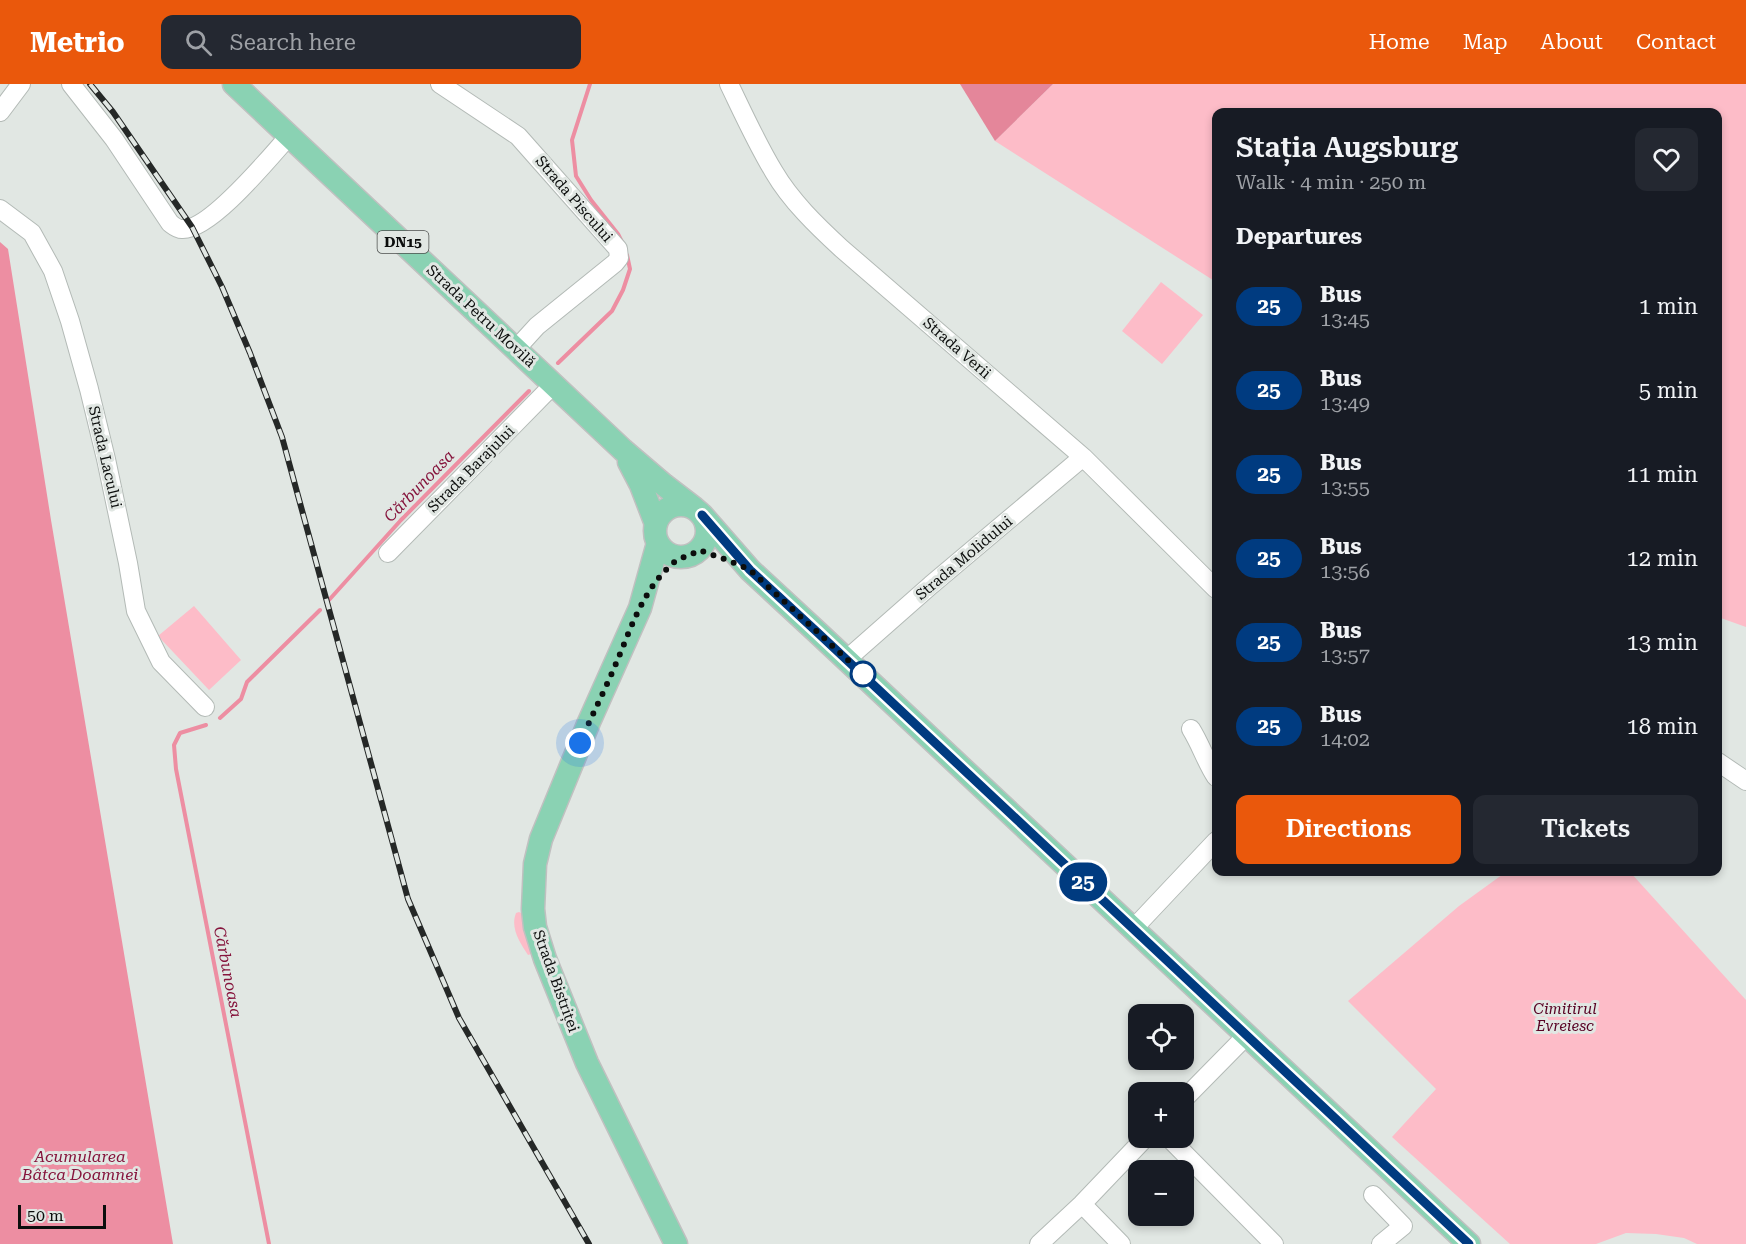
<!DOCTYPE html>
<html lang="en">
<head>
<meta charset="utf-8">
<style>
  body { margin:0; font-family:"Roboto Serif",serif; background:#242831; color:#f1f3f6; height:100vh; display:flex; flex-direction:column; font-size:22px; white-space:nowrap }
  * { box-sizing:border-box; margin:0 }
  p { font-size:20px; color:#9ea1a6 }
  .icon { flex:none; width:33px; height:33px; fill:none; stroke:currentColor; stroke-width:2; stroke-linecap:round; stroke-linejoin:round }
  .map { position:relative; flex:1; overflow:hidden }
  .side { position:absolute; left:1212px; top:24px; width:510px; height:768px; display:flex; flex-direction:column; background:#171b24; border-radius:12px; box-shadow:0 3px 9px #0003 }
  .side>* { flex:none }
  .badge { padding:0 12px; border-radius:20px; font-size:21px; line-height:39px }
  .controls { position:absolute; left:1128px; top:920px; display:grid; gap:12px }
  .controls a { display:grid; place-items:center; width:66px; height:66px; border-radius:12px; background:#171b24; box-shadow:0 3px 9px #0003; font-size:30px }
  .scale { position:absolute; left:18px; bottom:15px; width:88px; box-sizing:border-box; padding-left:6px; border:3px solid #0c0e0d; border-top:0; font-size:16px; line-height:21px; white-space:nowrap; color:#0c0e0d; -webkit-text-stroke:4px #e1e7e3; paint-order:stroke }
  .you { position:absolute; width:30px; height:30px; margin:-15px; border:4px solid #fff; border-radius:50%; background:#1a73e8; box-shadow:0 0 0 9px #1a73e833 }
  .map>.badge { position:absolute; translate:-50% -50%; box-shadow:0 0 0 3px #fff }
  h2 { padding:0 24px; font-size:22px; line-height:54px }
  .round { display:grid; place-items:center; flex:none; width:63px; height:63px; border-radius:12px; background:#242831 }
  .head { display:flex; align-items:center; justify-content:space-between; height:102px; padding:0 24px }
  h1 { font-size:28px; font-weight:600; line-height:45px }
  .primary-button { display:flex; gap:12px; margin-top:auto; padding:12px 24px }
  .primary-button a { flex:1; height:69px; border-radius:12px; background:#ea580c; color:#fff; font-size:24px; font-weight:600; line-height:69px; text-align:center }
  .primary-button a+a { background:#242831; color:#f1f3f6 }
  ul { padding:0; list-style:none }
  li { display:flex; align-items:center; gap:18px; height:84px; padding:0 24px }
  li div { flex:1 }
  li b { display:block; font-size:22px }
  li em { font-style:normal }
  li .badge { min-width:66px; font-weight:700; text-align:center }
  header { display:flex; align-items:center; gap:36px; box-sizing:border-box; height:84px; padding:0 30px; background:#ea580c; color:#fff }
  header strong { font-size:28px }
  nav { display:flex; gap:33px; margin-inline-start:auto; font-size:21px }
  .search { width:420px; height:54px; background:#242831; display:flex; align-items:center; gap:15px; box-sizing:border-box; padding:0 21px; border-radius:12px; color:#9ea1a6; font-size:22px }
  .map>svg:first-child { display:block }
  .green { fill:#fdbcc8 }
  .forest { fill:#e4869a }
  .water { fill:#ed8ea2 }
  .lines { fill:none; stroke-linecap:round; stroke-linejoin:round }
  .stream { stroke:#ed8ea2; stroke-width:4 }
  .minor-casing { stroke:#b3bab6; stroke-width:20 }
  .major-casing { stroke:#c0c0c0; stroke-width:25 }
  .minor { stroke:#fff; stroke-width:18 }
  .major { stroke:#8ad2b3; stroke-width:22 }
  .rail-casing { stroke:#252827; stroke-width:6 }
  .rail { stroke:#e1e7e3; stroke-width:4; stroke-dasharray:11; stroke-linecap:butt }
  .line-casing { stroke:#fff; stroke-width:14 }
  .line { stroke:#003b80; stroke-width:9 }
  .walk { stroke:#0c0e0d; stroke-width:6; stroke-dasharray:0 10.8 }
  .stop-dot { fill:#fff; stroke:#003b80; stroke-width:3 }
  .labels { text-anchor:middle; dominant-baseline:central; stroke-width:6; stroke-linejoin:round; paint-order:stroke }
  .shield { fill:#e1e7e3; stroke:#4c4f4d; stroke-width:1.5 }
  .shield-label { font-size:14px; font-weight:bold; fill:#0c0e0d }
  .street-label { font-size:15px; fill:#0c0e0d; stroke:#e1e7e3 }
  .park-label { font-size:15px; font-style:italic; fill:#580123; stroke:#e1e7e3 }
  .water-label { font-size:16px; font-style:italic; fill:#86153d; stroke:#e1e7e3 }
</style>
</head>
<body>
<header>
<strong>Metrio</strong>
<div class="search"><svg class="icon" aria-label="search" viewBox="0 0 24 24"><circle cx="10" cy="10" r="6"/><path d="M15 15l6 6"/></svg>Search here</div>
<nav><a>Home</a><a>Map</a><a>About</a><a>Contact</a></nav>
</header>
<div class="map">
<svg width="1746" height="1160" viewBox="0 0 1746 1160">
  <rect width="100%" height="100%" fill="#e1e7e3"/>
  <path class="green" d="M1053 0H1746V543L1718 533V28H1216V198L995 57Z
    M1161 198 1203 231 1162 280 1122 247Z
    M194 522 241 576 209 606 158 552Z
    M1506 788H1630L1746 916V1160H1697L1684 1154 1656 1150 1626 1149 1596 1160H1510L1392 1053 1436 1005 1348 917 1459 822Z
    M519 828 523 830 526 854 531 870 528 871C520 859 510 844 516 829Z"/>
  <path class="forest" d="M960 0H1053L995 57Z"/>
  <path class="water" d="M0 158 8 165 51 436 173 1160H0Z"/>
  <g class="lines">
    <path class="stream" d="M590 0 572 56 576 92 591 116 618 150 622 158
      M558 279 612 227 623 206 630 185 627 171
      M329 516 401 436 529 307
      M220 634 241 615 247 598 320 526
      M206 641 180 649 174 661 176 685 269 1160"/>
    <g class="minor-casing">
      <path id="minor" d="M71 0 114 55 170 139C174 142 177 145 182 145 210 147 270 73 289 52
        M440 0 518 52 618 165 619 174 615 179 537 242 516 265
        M729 0C743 29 757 60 774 88 791 117 817 142 842 165L1083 373 1216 505
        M0 28 21 0
        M0 125 32 149 53 187 70 237 89 305 106 375 128 479 136 527 161 578 205 623
        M388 469 554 300
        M847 575 931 501 1083 373
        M1191 645C1201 661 1206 678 1216 693
        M1718 678 1746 697
        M1133 845 1216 757
        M1184 1015 1247 951
        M1168 1053 1274 1160
        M1373 1111 1403 1142 1381 1160
        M1082 1120 1121 1160
        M1039 1160 1082 1120 1146 1053"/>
    </g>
    <g class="major-casing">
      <path id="major" d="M234 0 623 366 664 401 694 424
        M629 378 641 401 656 440
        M655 447a26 26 0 1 1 52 0a26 26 0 1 1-52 0Z
        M702 431 750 486 817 548 1469 1160
        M658 459 640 524 589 638 541 755 535 780 533 825 535 843 545 875 587 979 676 1160"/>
    </g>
    <use href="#minor" class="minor"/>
    <use href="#major" class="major"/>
    <g class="rail-casing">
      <path id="rail" d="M90 0 113 28 192 143 222 203 250 269 282 353 408 815 459 934 589 1160"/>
    </g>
    <use href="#rail" class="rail"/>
  </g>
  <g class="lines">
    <g class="line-casing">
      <path id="line" d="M702 431 750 486 817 548 1469 1160"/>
    </g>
    <use href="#line" class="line"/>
    <path class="walk" d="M580 659C591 633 604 608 615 582 630 547 642 507 671 481 680 472 689 473 699 466L730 477 750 486 863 590"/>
  </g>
  <circle class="stop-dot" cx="863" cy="590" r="12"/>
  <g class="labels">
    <rect class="shield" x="377.5" y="147" width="51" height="22" rx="4.5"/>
    <g class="shield-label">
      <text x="403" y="158">DN15</text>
    </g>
    <g class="street-label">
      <text transform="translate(574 115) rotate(49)">Strada Piscului</text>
      <text transform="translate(481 232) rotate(43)">Strada Petru Movilă</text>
      <text transform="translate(957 264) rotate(41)">Strada Verii</text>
      <text transform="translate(105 373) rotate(77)">Strada Lacului</text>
      <text transform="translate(471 385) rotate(-45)">Strada Barajului</text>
      <text transform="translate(964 474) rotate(-40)">Strada Molidului</text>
      <text transform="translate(556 897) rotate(70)">Strada Bistriței</text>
    </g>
    <g class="park-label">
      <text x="1565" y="925">Cimitirul<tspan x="1565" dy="17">Evreiesc</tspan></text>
    </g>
    <g class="water-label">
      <text transform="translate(419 402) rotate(-46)">Cărbunoasa</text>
      <text transform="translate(228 888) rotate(79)">Cărbunoasa</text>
      <text x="80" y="1072">Acumularea<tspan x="80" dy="18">Bâtca Doamnei</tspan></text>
    </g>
  </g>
</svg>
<div class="controls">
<a><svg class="icon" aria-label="locate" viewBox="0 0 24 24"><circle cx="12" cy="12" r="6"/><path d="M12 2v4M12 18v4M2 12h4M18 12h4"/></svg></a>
<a>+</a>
<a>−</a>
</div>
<div class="scale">50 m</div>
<div class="you" style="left:580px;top:659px"></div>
<b class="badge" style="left:1083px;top:798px;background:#003b80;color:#fff">25</b>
<section class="side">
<div class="head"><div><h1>Stația Augsburg</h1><p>Walk · 4 min · 250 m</p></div><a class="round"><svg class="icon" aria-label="heart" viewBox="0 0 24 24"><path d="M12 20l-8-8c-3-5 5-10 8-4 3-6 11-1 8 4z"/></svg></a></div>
<h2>Departures</h2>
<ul>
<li><span class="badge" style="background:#003b80;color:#fff">25</span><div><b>Bus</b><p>13:45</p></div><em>1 min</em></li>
<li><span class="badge" style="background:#003b80;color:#fff">25</span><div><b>Bus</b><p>13:49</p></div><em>5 min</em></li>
<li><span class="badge" style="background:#003b80;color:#fff">25</span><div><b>Bus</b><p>13:55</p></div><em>11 min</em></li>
<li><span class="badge" style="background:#003b80;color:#fff">25</span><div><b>Bus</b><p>13:56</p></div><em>12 min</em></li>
<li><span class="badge" style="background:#003b80;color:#fff">25</span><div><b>Bus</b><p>13:57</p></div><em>13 min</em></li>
<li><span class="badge" style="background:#003b80;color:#fff">25</span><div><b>Bus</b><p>14:02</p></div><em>18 min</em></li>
</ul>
<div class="primary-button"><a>Directions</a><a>Tickets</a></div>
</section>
</div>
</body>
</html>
